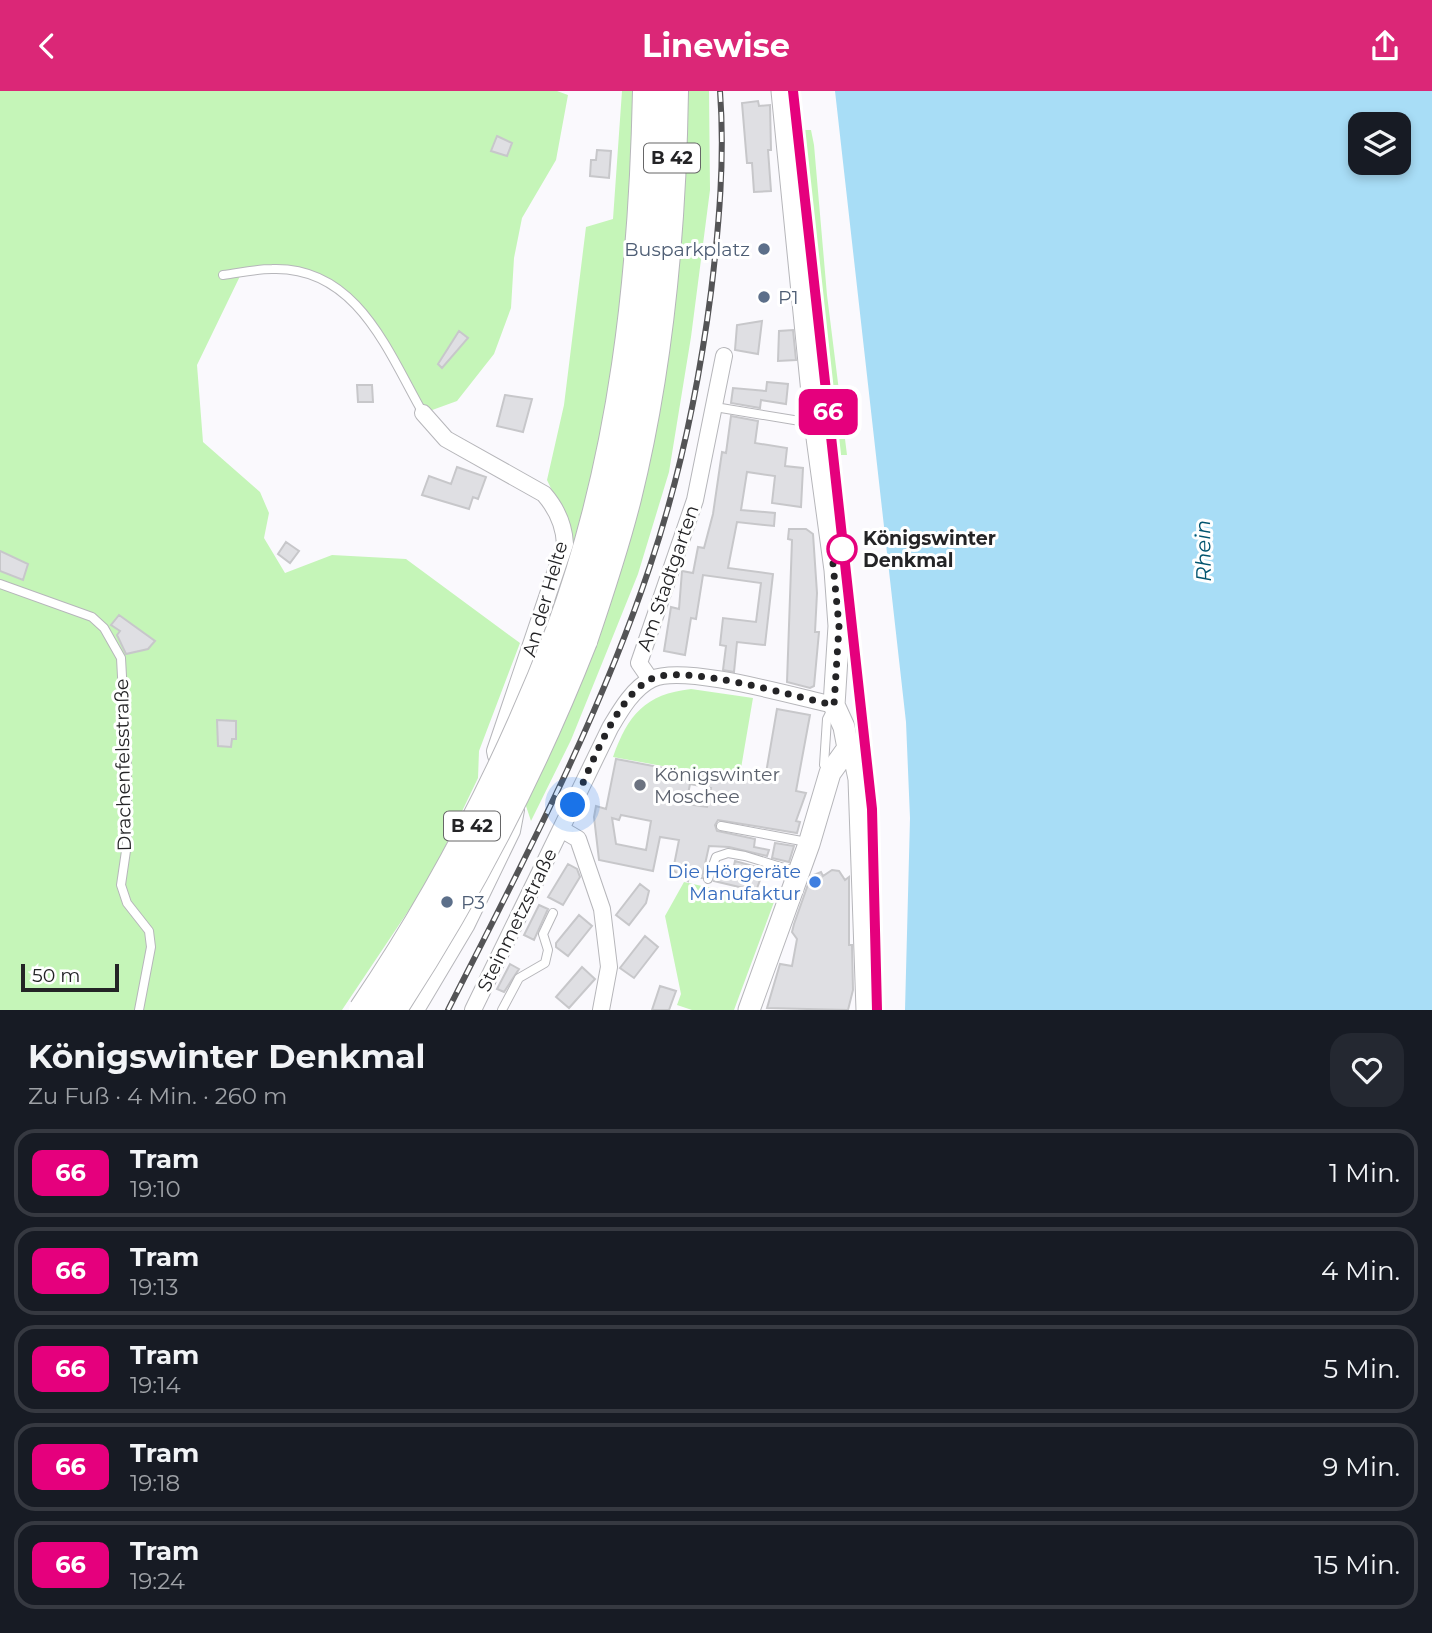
<!DOCTYPE html>
<html lang="de">
<head>
<meta charset="utf-8">
<style>
  body { margin:0; font-family:Montserrat,sans-serif; background:#242831; color:#f1f3f6; height:100vh; display:flex; flex-direction:column; font-size:26px; white-space:nowrap }
  * { box-sizing:border-box; margin:0 }
  p { font-size:23px; color:#9ea1a6 }
  .icon { flex:none; width:38px; height:38px; fill:none; stroke:currentColor; stroke-width:2; stroke-linecap:round; stroke-linejoin:round }
  .map { position:relative; height:919px; overflow:hidden }
  .panel { display:flex; flex-direction:column; background:#171b24; flex:1 }
  .panel>* { flex:none }
  .badge { padding:0 14px; border-radius:10px; font-size:24px; line-height:46px }
  .fabs { position:absolute; left:1348px; top:21px; display:grid; gap:14px }
  .fabs a { display:grid; place-items:center; width:63px; height:63px; border-radius:14px; background:#171b24; box-shadow:0 4px 10px #0003; font-size:35px }
  .scale { position:absolute; left:21px; bottom:18px; width:98px; box-sizing:border-box; padding-left:7px; border:4px solid #242426; border-top:0; font-size:19px; line-height:24px; white-space:nowrap; color:#242426; -webkit-text-stroke:5px #fff; paint-order:stroke }
  .you { position:absolute; width:35px; height:35px; margin:-18px; border:5px solid #fff; border-radius:50%; background:#1a73e8; box-shadow:0 0 0 10px #1a73e833 }
  .map>.badge { position:absolute; translate:-50% -50%; box-shadow:0 0 0 4px #fff }
  .round { display:grid; place-items:center; flex:none; width:74px; height:74px; border-radius:21px; background:#242831 }
  .summary { display:flex; align-items:center; justify-content:space-between; height:119px; padding:0 28px }
  h1 { font-size:33px; font-weight:700; line-height:52px }
  ul { padding:0; list-style:none }
  li { display:flex; align-items:center; gap:21px; height:88px; margin:0 14px 10px; padding:0 14px; border:4px solid #363941; border-radius:21px }
  li div { flex:1 }
  li b { display:block; font-size:26px }
  li em { font-style:normal }
  li .badge { min-width:77px; font-weight:700; text-align:center }
  header { display:flex; justify-content:space-between; align-items:center; height:91px; padding:0 28px; background:#db2777; color:#fff; font-size:32px; font-weight:700 }
  .map>svg:first-child { display:block }
  .green { fill:#c5f5b8 }
  .water { fill:#a8ddf6; fill-rule:evenodd }
  .building { fill:#dfdfe3; stroke:#c7c7ca; stroke-width:2; fill-rule:evenodd }
  .lines { fill:none; stroke-linecap:round; stroke-linejoin:round }
  .lane-casing { stroke:#b6b6ba; stroke-width:10 }
  .street-casing { stroke:#b6b6ba; stroke-width:18 }
  .secondary-casing { stroke:#b6b6ba; stroke-width:23 }
  .highway-casing { stroke:#b6b6ba; stroke-width:30 }
  .lane { stroke:#fff; stroke-width:8 }
  .street { stroke:#fff; stroke-width:16 }
  .secondary { stroke:#fff; stroke-width:21 }
  .highway { stroke:#fff; stroke-width:28 }
  .tram { stroke:#545456; stroke-width:2 }
  .rail-casing { stroke:#545456; stroke-width:6 }
  .rail { stroke:#fff; stroke-width:3.5; stroke-dasharray:10; stroke-linecap:butt }
  .highway-bridge-casing { stroke:#b6b6ba; stroke-width:30; stroke-linecap:butt }
  .highway-bridge { stroke:#fff; stroke-width:28 }
  .line-casing { stroke:#fff; stroke-width:16 }
  .line { stroke:#e5007d; stroke-width:10 }
  .walk { stroke:#242426; stroke-width:7; stroke-dasharray:0 12.6 }
  .service-dot { fill:#5c6f8a; stroke:#fff; stroke-width:2.5 }
  .stop-dot { fill:#fff; stroke:#e5007d; stroke-width:3.5 }
  .worship-dot { fill:#6b7280; stroke:#fff; stroke-width:2.5 }
  .shop-dot { fill:#3f7fe0; stroke:#fff; stroke-width:2.5 }
  .labels { text-anchor:middle; dominant-baseline:central; stroke-width:6; stroke-linejoin:round; paint-order:stroke }
  .shield { fill:#fff; stroke:#666667; stroke-width:2 }
  .shield-label { font-size:18px; font-weight:bold; fill:#242426 }
  .service-label { font-size:19px; fill:#4e5e75; stroke:#fff; text-anchor:start }
  .stop-label { font-size:19px; font-weight:bold; fill:#242426; stroke:#fff; text-anchor:start }
  .street-label { font-size:19px; fill:#242426; stroke:#fff }
  .worship-label { font-size:19px; fill:#5b616d; stroke:#fff; text-anchor:start }
  .shop-label { font-size:19px; fill:#366cbe; stroke:#fff; text-anchor:end }
  .water-label { font-size:21px; font-style:italic; fill:#00546f; stroke:#fff }
</style>
</head>
<body>
<header><svg class="icon" aria-label="back" viewBox="0 0 24 24"><path d="M15 5l-7 7 7 7"/></svg>Linewise<svg class="icon" aria-label="share" viewBox="0 0 24 24"><path d="M12 15V3M7 8l5-5 5 5M5 13v7h14v-7"/></svg></header>
<div class="map">
<svg width="1432" height="919" viewBox="0 0 1432 919">
  <rect width="100%" height="100%" fill="#faf9fd"/>
  <path class="green" d="M0 0H557L568 4 556 69 522 127 514 167 511 217 494 263 457 310 424 322 393 268 350 205 300 181H242L197 274 203 351 260 401 269 422 264 447 285 482 332 464 406 468 520 552 479 660 478 687 429 789 342 919H0Z
    M622 0H639L618 270 584 437 529 585 568 433 547 389 564 314 586 136 613 128Z
    M683 0H709L710 99 691 246 669 381 638 483 605 565 571 649 531 730 524 709Z
    M804 39H811L814 54 827 204 847 364H839Z
    M691 598 753 607 739 689 613 666C628 624 645 603 691 598Z
    M684 791 774 811 734 919H692L677 914 681 903 665 825Z"/>
  <path class="water" d="M835 0H1432V919H905L910 727 906 631ZM1360 33H1398V72H1360Z"/>
  <path class="building" d="M758 10 759 15 770 14 771 59H768L771 100 754 101 752 72H747L742 12Z
    M497 45 512 52 507 65 491 60Z
    M597 59 611 60 609 87 590 85 591 69H596Z
    M762 230 758 263 735 259 737 234Z
    M793 239 796 269 778 270 779 240Z
    M459 240 468 247 442 277 438 273Z
    M767 291 788 293 786 313 761 309 760 317 731 312 733 297 766 300Z
    M357 294H372L373 311H358Z
    M505 304 532 308 523 341 497 335Z
    M731 325 758 330 755 352 787 357 785 375 803 377 801 416 772 412 775 385 747 381 741 419 775 422 774 435 737 431 728 477 773 483 765 554 737 551 734 581 723 579 726 555 720 554 723 527 756 531 761 492 703 484 696 528 691 527 685 564 664 560 671 516 679 518 682 480 693 482 698 456 704 457 713 423 722 361 726 362Z
    M457 376 486 386 478 408 473 406 469 418 422 404 429 385 451 393Z
    M789 438H806L813 443 817 502 815 541H819L814 595 810 597 787 591 792 449 788 448Z
    M286 451 299 460 290 472 278 463Z
    M0 460 28 473 23 489 0 480Z
    M119 524 155 550 148 558 126 563 117 544 120 540 111 534Z
    M777 618 810 624 796 700 806 702 796 730 800 731 797 742 718 729 715 734 717 740 755 748 754 756 769 759 767 765 729 756 709 755 702 787 689 785 688 790 673 779 679 749 660 746 653 780 599 769 594 726 596 715 606 718 616 668 744 692 746 679 766 682ZM690 693 711 697 707 716 686 713ZM621 724 651 730 646 759 616 753 612 727 619 729Z
    M217 629 236 630V648H232L231 656 218 655Z
    M775 752 794 755 789 771 772 767Z
    M735 770 764 778 756 800 714 790 718 780 732 783Z
    M568 773 577 778 580 786 563 814 548 806Z
    M832 779 839 780 845 789 849 786V854H852L853 899 848 919 767 917 780 873 792 875 797 848 792 841 794 833 811 785 821 781 823 785Z
    M640 793 649 800 646 812 629 834 616 824Z
    M539 814 548 818 534 849 524 844Z
    M579 824 592 835 568 865 556 856V852Z
    M645 845 658 856 634 887 620 877Z
    M510 873 519 878 504 901 497 898Z
    M582 876 595 888 569 917 556 906Z
    M660 895 676 900 669 919H652Z"/>
  <g class="lines">
    <g class="lane-casing">
      <path id="lane" d="M223 184C239 182 256 178 272 178 357 175 388 261 423 322
        M715 316 812 332
        M0 493 92 526 104 537 121 567 127 677V753L121 794 127 812 149 840 151 856 139 919
        M828 679 824 674 827 628 832 618
        M721 735 807 751
        M708 788 716 766 728 762 745 765 797 781
        M502 919 519 887 545 872 548 859 543 843 553 822"/>
    </g>
    <g class="street-casing">
      <path id="street" d="M423 322 446 348 544 403C557 418 564 433 565 453L495 660 496 665
        M650 588 639 572 695 409 724 265
        M561 738 578 748 602 818 609 876 601 919
        M416 919 466 835 512 740 516 719
        M473 919 610 637C620 620 633 597 652 588 685 573 796 606 834 614"/>
    </g>
    <g class="secondary-casing">
      <path id="secondary" d="M848 657 855 669 859 688 867 919
        M749 919 809 753 830 682 848 657 844 636 834 614 839 535 835 479 815 332 782 0"/>
    </g>
    <g class="highway-casing">
      <path id="highway" d="M560 540C624 366 643 185 647 0
        M583 550C599 503 615 455 627 407 660 274 672 137 674 0"/>
    </g>
    <use href="#lane" class="lane"/>
    <use href="#street" class="street"/>
    <use href="#secondary" class="secondary"/>
    <use href="#highway" class="highway"/>
    <path class="tram" d="M793 0 872 718 877 919"/>
    <g class="rail-casing">
      <path id="rail" d="M448 919C521 775 599 628 650 475 680 386 699 294 711 201 719 135 725 67 720 0"/>
    </g>
    <use href="#rail" class="rail"/>
    <g class="highway-bridge-casing">
      <path id="highway-bridge" d="M363 919C443 801 509 673 560 540
        M392 919C469 801 532 680 583 550"/>
    </g>
    <use href="#highway-bridge" class="highway-bridge"/>
  </g>
  <g class="lines">
    <g class="line-casing">
      <path id="line" d="M793 0 872 718 877 919"/>
    </g>
    <use href="#line" class="line"/>
    <path class="walk" d="M573 714C590 679 615 606 651 588 683 572 796 606 834 614L839 535 831 452 842 458"/>
  </g>
  <g class="service-dot">
    <circle cx="764" cy="158" r="7"/>
    <circle cx="764" cy="206" r="7"/>
    <circle cx="447" cy="811" r="7"/>
  </g>
  <circle class="stop-dot" cx="842" cy="458" r="14"/>
  <circle class="worship-dot" cx="640" cy="694" r="7"/>
  <circle class="shop-dot" cx="815" cy="791" r="7"/>
  <g class="labels">
    <g class="shield">
      <rect x="644" y="52.5" width="56" height="29" rx="5"/>
      <rect x="444" y="720.5" width="56" height="29" rx="5"/>
    </g>
    <g class="shield-label">
      <text x="672" y="67">B 42</text>
      <text x="472" y="735">B 42</text>
    </g>
    <g class="service-label">
      <text x="750" y="158" text-anchor="end">Busparkplatz</text>
      <text x="778" y="206">P1</text>
      <text x="461" y="811">P3</text>
    </g>
    <g class="stop-label">
      <text x="863" y="447">Königswinter<tspan x="863" dy="22">Denkmal</tspan></text>
    </g>
    <g class="street-label">
      <text transform="translate(668 487) rotate(-71)">Am Stadtgarten</text>
      <text transform="translate(545 508) rotate(-74)">An der Helte</text>
      <text transform="translate(123 674) rotate(-91)">Drachenfelsstraße</text>
      <text transform="translate(517 829) rotate(-64)">Steinmetzstraße</text>
    </g>
    <g class="worship-label">
      <text x="654" y="683">Königswinter<tspan x="654" dy="22">Moschee</tspan></text>
    </g>
    <g class="shop-label">
      <text x="801" y="780">Die Hörgeräte<tspan x="801" dy="22">Manufaktur</tspan></text>
    </g>
    <g class="water-label">
      <text transform="translate(1203 460) rotate(-91)">Rhein</text>
    </g>
  </g>
</svg>
<div class="fabs">
<a><svg class="icon" aria-label="layers" viewBox="0 0 24 24"><path d="M12 4l9 5-9 5-9-5zM3 14l9 5 9-5"/></svg></a>
</div>
<div class="scale">50 m</div>
<div class="you" style="left:573px;top:714px"></div>
<b class="badge" style="left:828px;top:321px;background:#e5007d;color:#fff">66</b>
</div>
<section class="panel">
<div class="summary"><div><h1>Königswinter Denkmal</h1><p>Zu Fuß · 4 Min. · 260 m</p></div><a class="round"><svg class="icon" aria-label="heart" viewBox="0 0 24 24"><path d="M12 20l-8-8c-3-5 5-10 8-4 3-6 11-1 8 4z"/></svg></a></div>
<ul>
<li><span class="badge" style="background:#e5007d;color:#fff">66</span><div><b>Tram</b><p>19:10</p></div><em>1 Min.</em></li>
<li><span class="badge" style="background:#e5007d;color:#fff">66</span><div><b>Tram</b><p>19:13</p></div><em>4 Min.</em></li>
<li><span class="badge" style="background:#e5007d;color:#fff">66</span><div><b>Tram</b><p>19:14</p></div><em>5 Min.</em></li>
<li><span class="badge" style="background:#e5007d;color:#fff">66</span><div><b>Tram</b><p>19:18</p></div><em>9 Min.</em></li>
<li><span class="badge" style="background:#e5007d;color:#fff">66</span><div><b>Tram</b><p>19:24</p></div><em>15 Min.</em></li>
</ul>
</section>
</body>
</html>
